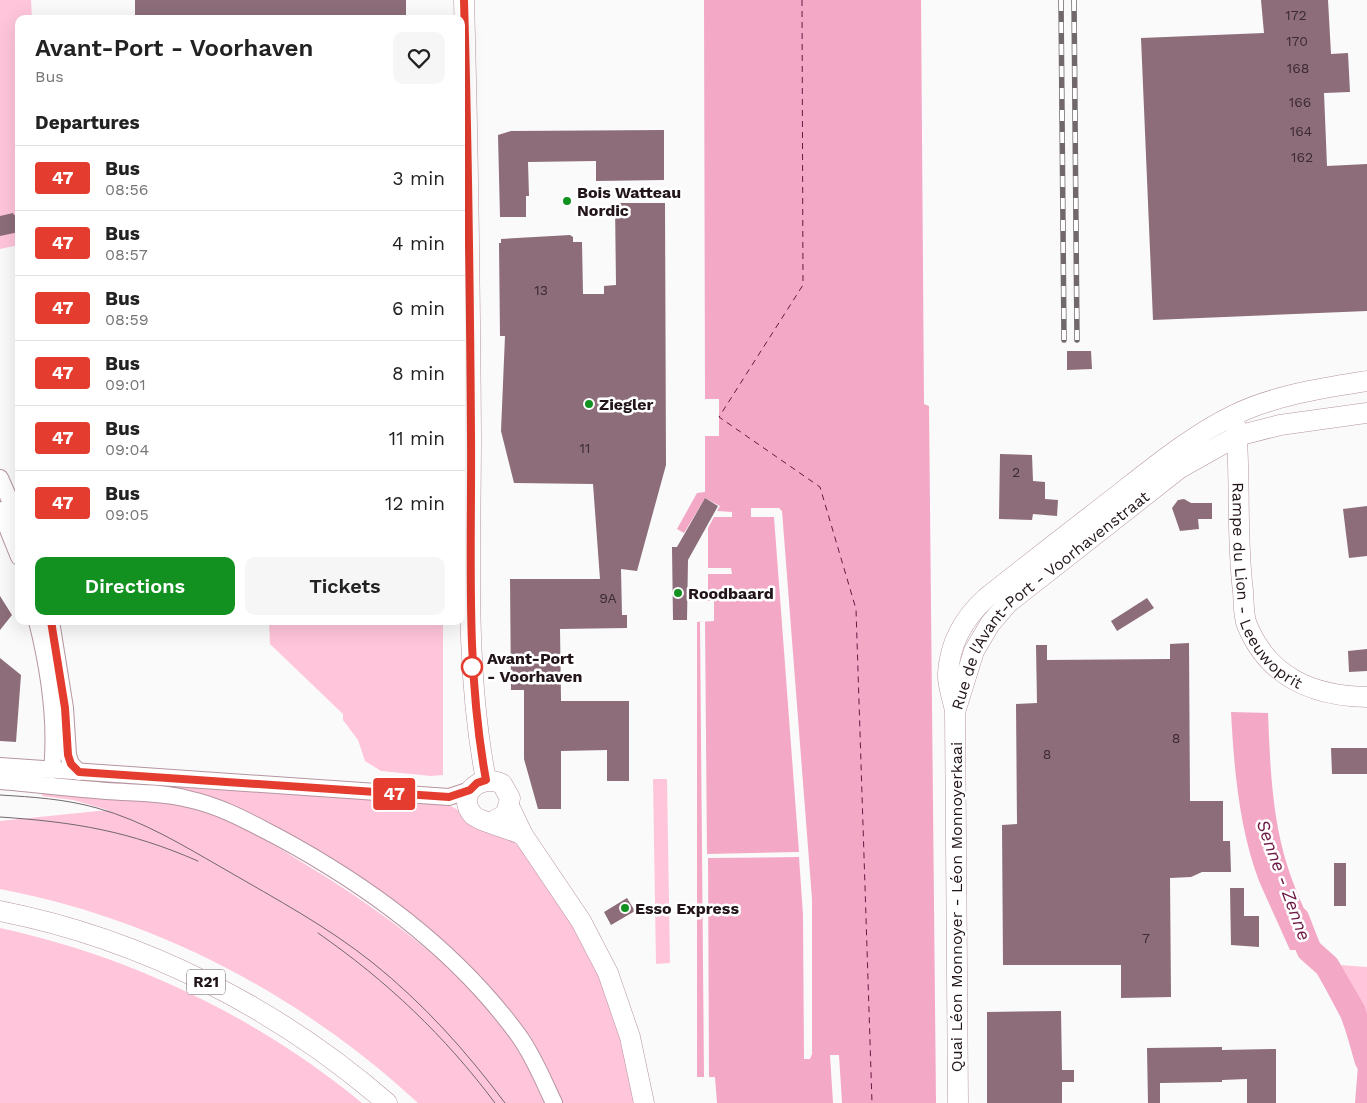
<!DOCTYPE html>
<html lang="en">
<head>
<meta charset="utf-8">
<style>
  body { margin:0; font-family:"Work Sans",sans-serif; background:#f6f6f6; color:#222; height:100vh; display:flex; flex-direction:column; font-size:19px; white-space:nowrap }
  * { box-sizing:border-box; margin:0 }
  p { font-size:16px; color:#767676 }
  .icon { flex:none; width:28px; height:28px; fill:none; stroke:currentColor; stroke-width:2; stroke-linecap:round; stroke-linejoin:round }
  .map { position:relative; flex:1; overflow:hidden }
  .sheet { position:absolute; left:15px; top:15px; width:450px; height:610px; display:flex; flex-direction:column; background:#fff; border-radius:10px; box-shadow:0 5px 20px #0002 }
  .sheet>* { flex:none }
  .badge { padding:0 10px; border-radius:4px; font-size:18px; line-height:32px }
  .map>.badge { position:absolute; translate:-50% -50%; box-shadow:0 0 0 2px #fff }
  h2 { padding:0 20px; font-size:19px; line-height:45px }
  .round { display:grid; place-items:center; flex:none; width:52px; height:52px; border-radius:10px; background:#f6f6f6 }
  .head { display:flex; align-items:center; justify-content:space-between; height:85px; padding:0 20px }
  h1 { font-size:24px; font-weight:600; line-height:38px }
  .cta { display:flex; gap:10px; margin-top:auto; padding:10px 20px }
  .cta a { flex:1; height:58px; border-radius:10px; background:#129121; color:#fff; font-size:20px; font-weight:600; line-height:58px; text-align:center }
  .cta a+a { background:#f6f6f6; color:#222 }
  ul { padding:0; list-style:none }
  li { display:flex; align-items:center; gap:15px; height:65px; padding:0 20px; border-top:1px solid #e0e0e0 }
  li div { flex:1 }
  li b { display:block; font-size:19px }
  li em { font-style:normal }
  li .badge { min-width:55px; font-weight:700; text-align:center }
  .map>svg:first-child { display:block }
  .green { fill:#ffc5db }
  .water { fill:#f3a8c6 }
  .pier { fill:#fafafa }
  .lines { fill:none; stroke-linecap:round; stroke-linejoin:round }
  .river { stroke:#f3a8c6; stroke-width:25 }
  .ferry { stroke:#6d1744; stroke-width:1; stroke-dasharray:6 5; stroke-linecap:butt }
  .building { fill:#8c6d79 }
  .minor-casing { stroke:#b695a1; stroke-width:18 }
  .major-casing { stroke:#b695a1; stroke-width:21 }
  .minor { stroke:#fff; stroke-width:16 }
  .major { stroke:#fff; stroke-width:20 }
  .tram { stroke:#71686b; stroke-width:1 }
  .rail-casing { stroke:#71686b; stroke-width:5.5 }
  .rail { stroke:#fff; stroke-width:4; stroke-dasharray:11; stroke-linecap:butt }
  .line-casing { stroke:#fff; stroke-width:11 }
  .line { stroke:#e43c2e; stroke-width:8 }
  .poi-dot { fill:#129121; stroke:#fff; stroke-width:2 }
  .stop-dot { fill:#fff; stroke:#e43c2e; stroke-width:2.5 }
  .labels { text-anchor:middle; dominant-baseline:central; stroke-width:5; stroke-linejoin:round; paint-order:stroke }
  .number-label { font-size:14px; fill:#3c2b32 }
  .shield { fill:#fff; stroke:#645b5f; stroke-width:1 }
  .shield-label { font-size:15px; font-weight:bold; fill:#22151a }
  .poi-label { font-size:16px; font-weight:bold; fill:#22151a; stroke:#fff; text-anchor:start }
  .street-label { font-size:16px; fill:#22151a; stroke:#fff }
  .stop-label { font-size:16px; font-weight:bold; fill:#22151a; stroke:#fff; text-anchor:start }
  .water-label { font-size:18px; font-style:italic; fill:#6d1744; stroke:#fff }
</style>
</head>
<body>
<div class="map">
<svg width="1367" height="1103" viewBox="0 0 1367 1103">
  <rect width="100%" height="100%" fill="#fafafa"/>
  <path class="green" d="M0 0H31L32 19H19V245L0 249Z
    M269 621H443V775L431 776 381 771 365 761 358 740 343 720V714L270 644Z
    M42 777 449 805 508 838 529 854 603 976 638 1103H559L476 979 252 818 42 781Z
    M653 779H667L670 963 656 964Z
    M43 788C101 795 161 797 217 816 246 826 274 845 300 861 375 906 466 970 515 1043 527 1062 537 1083 546 1103H418C301 995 157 919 0 889V821L108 810 73 800 42 796Z
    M0 928C133 957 257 1017 362 1103H0Z
    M1340 965 1367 967V1018L1365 1013Z"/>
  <path class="water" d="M704 0H921L924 404 929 406 936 1103H717L715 1077H697V622L714 621V601H708V574H732L731 568H708V528L714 517H732V512L717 511 720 506 705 498 684 533 677 529 697 493 705 492V436H719V399H705Z
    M1231 712 1268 713C1270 765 1272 819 1288 868 1297 896 1311 923 1323 950H1290C1280 927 1269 904 1259 881 1239 828 1234 768 1231 712Z
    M1340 965 1367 1018V1103H1355L1358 1065 1341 1018 1314 967Z"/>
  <path class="pier" d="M751 508H779L782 511 812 899V1054L810 1059H804L803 915 799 857 708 858 709 1077H704L700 622 705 621 707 854 799 852 774 517H751Z
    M830 1055H839L842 1103H833Z"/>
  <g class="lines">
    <path class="river" d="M1297 919 1309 950 1327 966 1353 1011 1367 1060"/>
    <path class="ferry" d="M802 0 803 285 719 417 820 487 856 609 872 1103"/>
  </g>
  <path class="building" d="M135 0H406V19H135Z
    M1261 0H1328L1331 54 1348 53 1350 92 1324 93 1327 166 1367 164V311L1153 320 1141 38 1264 33Z
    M664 130V180L596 181V161L528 162 529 196H526V217H500L498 135 511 131Z
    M615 203H665L666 465 637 571 621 569 622 615H627V628L560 629 561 701H629V781H607V750L561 751V809H538L524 759V690H511L510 579H600L593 484 514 483 501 431 505 336H500L499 243H501V239L570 235 573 237V242H582L583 294H604V286L616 285Z
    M13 213 14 215 19 214V232L0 236V216Z
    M1067 351H1091L1092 369 1067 370Z
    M1000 454 1032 455 1033 481 1045 482V499L1058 500 1057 516 1033 514 1032 520 999 519Z
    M705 498 718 506 688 560 687 620H673L672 547H677Z
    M1184 499 1191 503H1212V519H1198L1199 529 1180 531 1172 508 1178 500Z
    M1367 506V556L1349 558 1343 509Z
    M0 596 12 615 0 630Z
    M1147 598 1154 608 1117 631 1111 621Z
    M1189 643 1190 801H1223V841H1230L1231 872H1202L1191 877 1170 878 1171 997 1121 998V965H1003L1002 825 1017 824 1016 704 1037 703 1036 645H1047V660L1170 659V644Z
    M1367 649V671L1349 672 1348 651Z
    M0 658 21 675 16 742 0 741Z
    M1331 748H1367V774H1332Z
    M1334 863H1346V906H1334Z
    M1230 888H1244V916H1259V947L1231 945Z
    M627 898 635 911 611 925 604 912Z
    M1061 1011 1062 1070H1074V1082H1062V1103H987V1012Z
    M1222 1047V1050L1276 1049V1103H1247V1079L1222 1080V1082L1160 1083V1103H1148L1147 1048Z"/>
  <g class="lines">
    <g class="minor-casing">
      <path id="minor" d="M0 478 19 521
        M0 510 19 557
        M37 621C49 669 57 721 52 770
        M51 621 65 708 68 755 71 764 79 772
        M0 766 449 797 470 790
        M0 781C35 784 70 788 106 791 133 793 162 792 188 799 221 806 249 822 278 837 369 886 458 952 519 1036 534 1057 543 1080 554 1103"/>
    </g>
    <g class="major-casing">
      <g id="major">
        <path d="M464 0C468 145 470 290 471 435 471 550 464 666 486 780"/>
        <path id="s1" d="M1236 427C1241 481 1236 536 1243 591 1244 602 1243 615 1247 625 1269 678 1313 696 1367 697"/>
        <path id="s2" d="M956 709 974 651 990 624 1008 603 1180 468 1237 436 1280 425 1367 413"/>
        <path d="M509 806 523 835 581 921 608 973 630 1037 644 1103"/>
        <path d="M492 822 506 814 510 798 502 784C480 773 455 795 473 815 477 820 513 830 523 835"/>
        <path d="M0 911C142 939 278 1008 387 1103"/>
        <path d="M958 1103 955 711C953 699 947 685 948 673 950 642 964 618 986 598 1030 563 1074 529 1118 495 1155 466 1193 435 1234 415 1275 395 1323 388 1367 381"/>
      </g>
    </g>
    <use href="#minor" class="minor"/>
    <use href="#major" class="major"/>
    <path class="tram" d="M0 795C33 797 65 799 97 808 144 821 184 846 226 870 276 899 328 927 373 963 424 1004 466 1051 505 1103
      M0 817C75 822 129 831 198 861
      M318 933C387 981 445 1036 495 1103"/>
    <g class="rail-casing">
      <path id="rail" d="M1061 0 1064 340
        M1074 0 1077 340"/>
    </g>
    <use href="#rail" class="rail"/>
  </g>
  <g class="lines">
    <g class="line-casing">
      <path id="line" d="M51 621 65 708 68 755 71 764 79 772 449 797 470 790 477 783 486 780C465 666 472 550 471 435 470 290 468 145 464 0"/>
    </g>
    <use href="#line" class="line"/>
  </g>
  <g class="poi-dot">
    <circle cx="567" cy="201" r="5"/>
    <circle cx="589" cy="404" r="5"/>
    <circle cx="678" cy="593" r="5"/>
    <circle cx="625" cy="908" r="5"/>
  </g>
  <circle class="stop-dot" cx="472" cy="667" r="10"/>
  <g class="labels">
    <g class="number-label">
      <text x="1296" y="15">172</text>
      <text x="1297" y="41">170</text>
      <text x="1298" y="68">168</text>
      <text x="1300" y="102">166</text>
      <text x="1301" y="131">164</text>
      <text x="1302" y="157">162</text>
      <text x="541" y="290">13</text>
      <text x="585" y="448">11</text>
      <text x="1016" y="472">2</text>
      <text x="608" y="598">9A</text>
      <text x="1176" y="738">8</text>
      <text x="1047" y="754">8</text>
      <text x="1146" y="938">7</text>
    </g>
    <rect class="shield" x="187" y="969.5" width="38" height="25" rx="4"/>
    <g class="shield-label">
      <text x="206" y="982">R21</text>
    </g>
    <g class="poi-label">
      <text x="577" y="192">Bois Watteau<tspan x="577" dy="18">Nordic</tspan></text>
      <text x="599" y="404">Ziegler</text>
      <text x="688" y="593">Roodbaard</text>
      <text x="635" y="908">Esso Express</text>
    </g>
    <g class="street-label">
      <text stroke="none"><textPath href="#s1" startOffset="168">Rampe du Lion - Leeuwoprit</textPath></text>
      <text stroke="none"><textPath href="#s2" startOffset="148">Rue de l'Avant-Port - Voorhavenstraat</textPath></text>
      <text transform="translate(956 907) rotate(-90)">Quai Léon Monnoyer - Léon Monnoyerkaai</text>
    </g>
    <g class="stop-label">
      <text x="487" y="658">Avant-Port<tspan x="487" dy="18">- Voorhaven</tspan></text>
    </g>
    <g class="water-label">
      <text transform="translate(1284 880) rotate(70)">Senne - Zenne</text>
    </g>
  </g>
</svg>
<b class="badge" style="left:394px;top:794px;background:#e43c2e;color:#fff">47</b>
<section class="sheet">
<div class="head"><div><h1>Avant-Port - Voorhaven</h1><p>Bus</p></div><a class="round"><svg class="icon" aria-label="heart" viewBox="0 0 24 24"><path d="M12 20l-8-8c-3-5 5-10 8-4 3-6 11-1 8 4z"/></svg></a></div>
<h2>Departures</h2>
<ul>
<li><span class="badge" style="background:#e43c2e;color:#fff">47</span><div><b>Bus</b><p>08:56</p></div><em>3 min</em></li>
<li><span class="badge" style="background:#e43c2e;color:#fff">47</span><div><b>Bus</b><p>08:57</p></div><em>4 min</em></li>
<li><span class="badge" style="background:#e43c2e;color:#fff">47</span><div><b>Bus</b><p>08:59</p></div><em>6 min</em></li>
<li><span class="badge" style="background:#e43c2e;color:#fff">47</span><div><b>Bus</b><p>09:01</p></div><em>8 min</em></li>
<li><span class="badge" style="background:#e43c2e;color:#fff">47</span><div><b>Bus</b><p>09:04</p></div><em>11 min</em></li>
<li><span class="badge" style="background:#e43c2e;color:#fff">47</span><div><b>Bus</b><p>09:05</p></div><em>12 min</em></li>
</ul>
<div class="cta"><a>Directions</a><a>Tickets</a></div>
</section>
</div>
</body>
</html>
